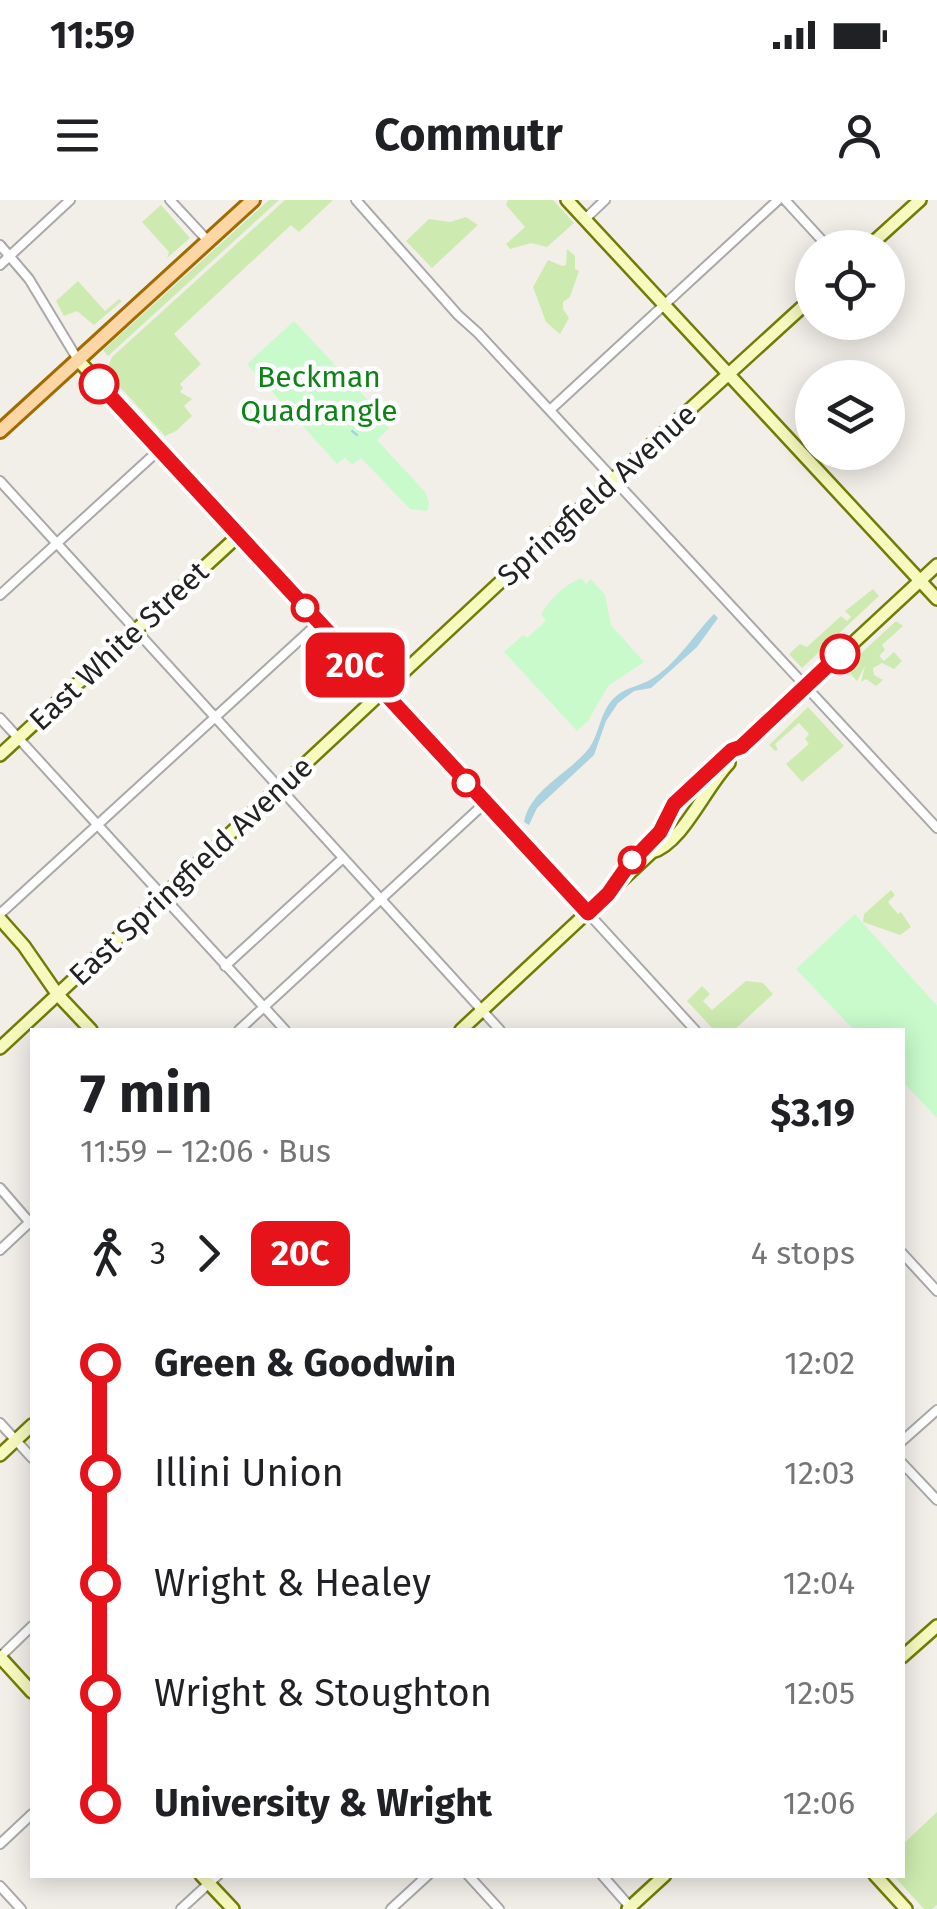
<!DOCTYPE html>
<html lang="en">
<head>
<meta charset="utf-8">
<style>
  body { margin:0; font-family:"Fira Sans",sans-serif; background:#f2f2f2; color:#202124; height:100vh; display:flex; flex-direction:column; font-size:38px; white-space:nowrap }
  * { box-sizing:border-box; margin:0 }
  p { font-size:32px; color:#757577 }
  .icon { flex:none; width:55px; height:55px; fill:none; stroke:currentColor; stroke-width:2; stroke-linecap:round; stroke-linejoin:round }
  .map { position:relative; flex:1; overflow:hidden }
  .side { position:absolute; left:30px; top:828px; width:875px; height:850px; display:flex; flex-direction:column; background:#fff; border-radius:0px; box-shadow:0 5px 25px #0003 }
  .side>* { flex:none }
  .badge { padding:0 20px; border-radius:15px; font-size:35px; line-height:65px }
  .controls { position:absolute; left:795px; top:30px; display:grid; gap:20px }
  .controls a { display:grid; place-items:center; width:110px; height:110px; border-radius:50%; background:#fff; box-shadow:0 5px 25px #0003; font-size:50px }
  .map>.badge { position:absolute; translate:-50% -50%; box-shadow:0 0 0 5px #fff }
  .legs { display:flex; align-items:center; gap:15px; height:110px; padding:0 50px; font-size:32px }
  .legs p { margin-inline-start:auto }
  .overview { display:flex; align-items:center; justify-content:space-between; height:170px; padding:0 50px }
  h1 { font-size:55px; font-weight:700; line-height:75px }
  ul { padding:0 50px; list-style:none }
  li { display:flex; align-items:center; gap:35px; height:110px; font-size:38px }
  li i { display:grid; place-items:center; width:15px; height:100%; margin:0 12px; background:currentColor }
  li i::after { content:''; width:25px; height:25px; margin:-12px; border:8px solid; border-radius:50%; background:#fff }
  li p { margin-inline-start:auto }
  li:first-child i { background:linear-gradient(#0000 50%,currentColor 0) }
  li:last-child i { background:linear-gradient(currentColor 50%,#0000 0) }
  .status { display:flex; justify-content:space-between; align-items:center; height:70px; padding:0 50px; background:#fff; direction:ltr }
  .status svg { height:28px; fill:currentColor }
  header { display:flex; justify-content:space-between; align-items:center; height:130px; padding:0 50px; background:#fff; font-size:45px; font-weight:700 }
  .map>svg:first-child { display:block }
  .grass { fill:#cdebb0 }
  .park { fill:#c8facc }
  .water { fill:#aad3df }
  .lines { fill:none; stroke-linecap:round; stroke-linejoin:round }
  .stream { stroke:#aad3df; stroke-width:2.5 }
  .street-casing { stroke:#a9a9a9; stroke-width:12 }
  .secondary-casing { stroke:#707d05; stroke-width:16 }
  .primary-casing { stroke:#a06b00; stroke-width:18 }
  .street { stroke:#fff; stroke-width:8 }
  .secondary { stroke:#f7fabf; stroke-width:11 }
  .primary { stroke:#fcd6a4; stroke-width:12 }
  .line-1-casing { stroke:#fff; stroke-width:22 }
  .line-1 { stroke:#e7131a; stroke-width:15 }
  .stop-1-dot { fill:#fff; stroke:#e7131a; stroke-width:5 }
  .labels { text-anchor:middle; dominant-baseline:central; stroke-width:9; stroke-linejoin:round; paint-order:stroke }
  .park-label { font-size:30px; fill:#0c8416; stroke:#fff }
  .street-label { font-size:30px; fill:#222; stroke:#fff }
</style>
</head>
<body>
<div class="status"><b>11:59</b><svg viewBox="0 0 49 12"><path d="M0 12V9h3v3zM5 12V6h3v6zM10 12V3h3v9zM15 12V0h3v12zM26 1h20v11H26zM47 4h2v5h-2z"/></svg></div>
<header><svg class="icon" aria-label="menu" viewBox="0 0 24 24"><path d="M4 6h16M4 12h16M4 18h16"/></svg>Commutr<svg class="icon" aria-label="person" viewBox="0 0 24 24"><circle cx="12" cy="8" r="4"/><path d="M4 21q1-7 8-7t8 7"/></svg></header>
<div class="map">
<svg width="937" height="1709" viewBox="0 0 937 1709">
  <rect width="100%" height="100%" fill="#f2efe9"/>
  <path class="grass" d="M269 0H279L108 156 103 150Z
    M285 0H333L299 32 291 25 174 134 201 164 180 184 183 188 180 192 192 199 184 206 192 216 176 231 165 236 106 172 112 157Z
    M508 0H553L574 23 547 47 531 43 510 49 506 44 525 27 506 5Z
    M161 5 190 38 167 58 169 52 142 22Z
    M466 17 478 25 432 68 406 41 429 19 450 22Z
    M567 49 575 56V69L579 71 570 97 563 102V109L569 118 560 134 546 122 533 87 548 60 562 66 566 65Z
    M78 81 105 111 119 99 122 101 94 125 77 111 64 116 56 101Z
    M873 389 879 396 802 468 789 454 800 444 807 447 841 416 847 421 851 417 845 411Z
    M896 421 903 426 882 445 885 450 879 456 884 461 894 452 902 461 894 469 882 463 873 468 874 475 883 480 876 486 866 479 861 482 865 466 857 481 845 468Z
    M808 507 844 546 802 582 786 564 809 544 805 539 809 534 799 523 775 544 778 550 775 551 769 545Z
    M891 690 895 695 888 702 898 714 901 712 911 727 900 735 863 722 864 714Z
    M746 781 763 783 773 794 734 830H714L687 801 702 786 710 794 703 801 712 810Z
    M937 1612V1705L932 1709H924L893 1675H902L903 1644Z"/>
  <path class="park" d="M294 121 377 210 376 214 389 228 377 240 426 293 429 303 427 311 410 309 361 258 352 265 345 257 337 264 247 164Z
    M581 378 586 384 591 379 605 395 611 425 644 462 608 486 588 521 577 531 504 452 523 435 527 438 546 421 541 414C551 398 563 386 581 378Z
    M855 714 937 806V918L903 882 902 830H854L796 769Z"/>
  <path class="water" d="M714 414 718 418 697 447 659 481 651 488 634 491 618 503 606 521 594 555 537 608 529 625 524 622C530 591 564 576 585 553 600 538 598 514 614 498 624 488 636 487 648 481 676 466 693 435 714 414Z"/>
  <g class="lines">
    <path class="stream" d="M352 231 357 235"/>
    <g class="street-casing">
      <path id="street" d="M170 0 208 41
        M356 0 458 115 478 133 937 628
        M785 0 829 48
        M585 19 605 0
        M0 45 29 79 78 160
        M0 65 70 0
        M550 210 778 0
        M0 281 500 830
        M0 395 159 250
        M0 518 285 830
        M588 713 695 830
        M0 714 317 424
        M225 766 342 659
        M239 830 485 603
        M0 988 32 1025
        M0 1050 32 1020
        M902 1053 937 1091
        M0 1223 32 1258
        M902 1241 937 1210
        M902 1263 937 1300
        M0 1457 32 1426
        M0 1644 32 1614
        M468 1675 499 1709
        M602 1675 630 1707
        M0 1686 21 1709
        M181 1709 218 1675
        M391 1709 428 1675"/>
    </g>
    <g class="secondary-casing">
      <path id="secondary" d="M567 0 937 399
        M867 48 920 0
        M78 160 348 457 588 713
        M0 555 238 336
        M652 652C663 607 700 581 732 550L741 547 937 365
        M0 719 24 746 58 795 91 830
        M461 830 652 652C682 644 706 586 729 563
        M0 848 496 386 812 98
        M0 1255 32 1225
        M0 1457 32 1492
        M902 1457 937 1426
        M201 1675 233 1709
        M875 1675 906 1709
        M628 1709 665 1675"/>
    </g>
    <g class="primary-casing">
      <path id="primary" d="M0 231 253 0"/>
    </g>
    <use href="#street" class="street"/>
    <use href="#secondary" class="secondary"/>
    <use href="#primary" class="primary"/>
  </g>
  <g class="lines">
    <g class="line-1-casing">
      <path id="line-1" d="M99 184 588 713 608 694 629 664 660 632 674 604 732 550 741 547 840 454"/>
    </g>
    <use href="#line-1" class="line-1"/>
  </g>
  <g class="stop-1-dot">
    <circle cx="99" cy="184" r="18"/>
    <circle cx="305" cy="408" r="12"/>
    <circle cx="840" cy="454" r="18"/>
    <circle cx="466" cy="583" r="12"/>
    <circle cx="632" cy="660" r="12"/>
  </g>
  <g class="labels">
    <g class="park-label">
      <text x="319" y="177">Beckman<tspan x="319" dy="34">Quadrangle</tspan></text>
    </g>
    <g class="street-label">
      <text transform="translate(597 295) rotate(-42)">Springfield Avenue</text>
      <text transform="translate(119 446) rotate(-43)">East White Street</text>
      <text transform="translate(191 671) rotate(-43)">East Springfield Avenue</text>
    </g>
  </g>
</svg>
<div class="controls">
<a><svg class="icon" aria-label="locate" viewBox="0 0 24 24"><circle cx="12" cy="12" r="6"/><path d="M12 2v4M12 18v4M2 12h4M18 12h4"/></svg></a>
<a><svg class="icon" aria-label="layers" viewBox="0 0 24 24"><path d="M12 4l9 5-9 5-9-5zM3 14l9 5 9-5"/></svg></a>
</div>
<b class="badge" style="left:355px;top:465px;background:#e7131a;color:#fff">20C</b>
<section class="side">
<div class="overview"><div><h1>7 min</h1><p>11:59 – 12:06 · Bus</p></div><b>$3.19</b></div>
<div class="legs"><svg class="icon" aria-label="walk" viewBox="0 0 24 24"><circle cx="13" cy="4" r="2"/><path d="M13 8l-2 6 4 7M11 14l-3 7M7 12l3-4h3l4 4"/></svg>3<svg class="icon" aria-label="forward" viewBox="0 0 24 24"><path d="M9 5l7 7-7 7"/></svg><b class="badge" style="background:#e7131a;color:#fff">20C</b><p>4 stops</p></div>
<ul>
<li><i style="color:#e7131a"></i><b>Green &amp; Goodwin</b><p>12:02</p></li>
<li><i style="color:#e7131a"></i><span>Illini Union</span><p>12:03</p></li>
<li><i style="color:#e7131a"></i><span>Wright &amp; Healey</span><p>12:04</p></li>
<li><i style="color:#e7131a"></i><span>Wright &amp; Stoughton</span><p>12:05</p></li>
<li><i style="color:#e7131a"></i><b>University &amp; Wright</b><p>12:06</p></li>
</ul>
</section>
</div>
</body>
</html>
